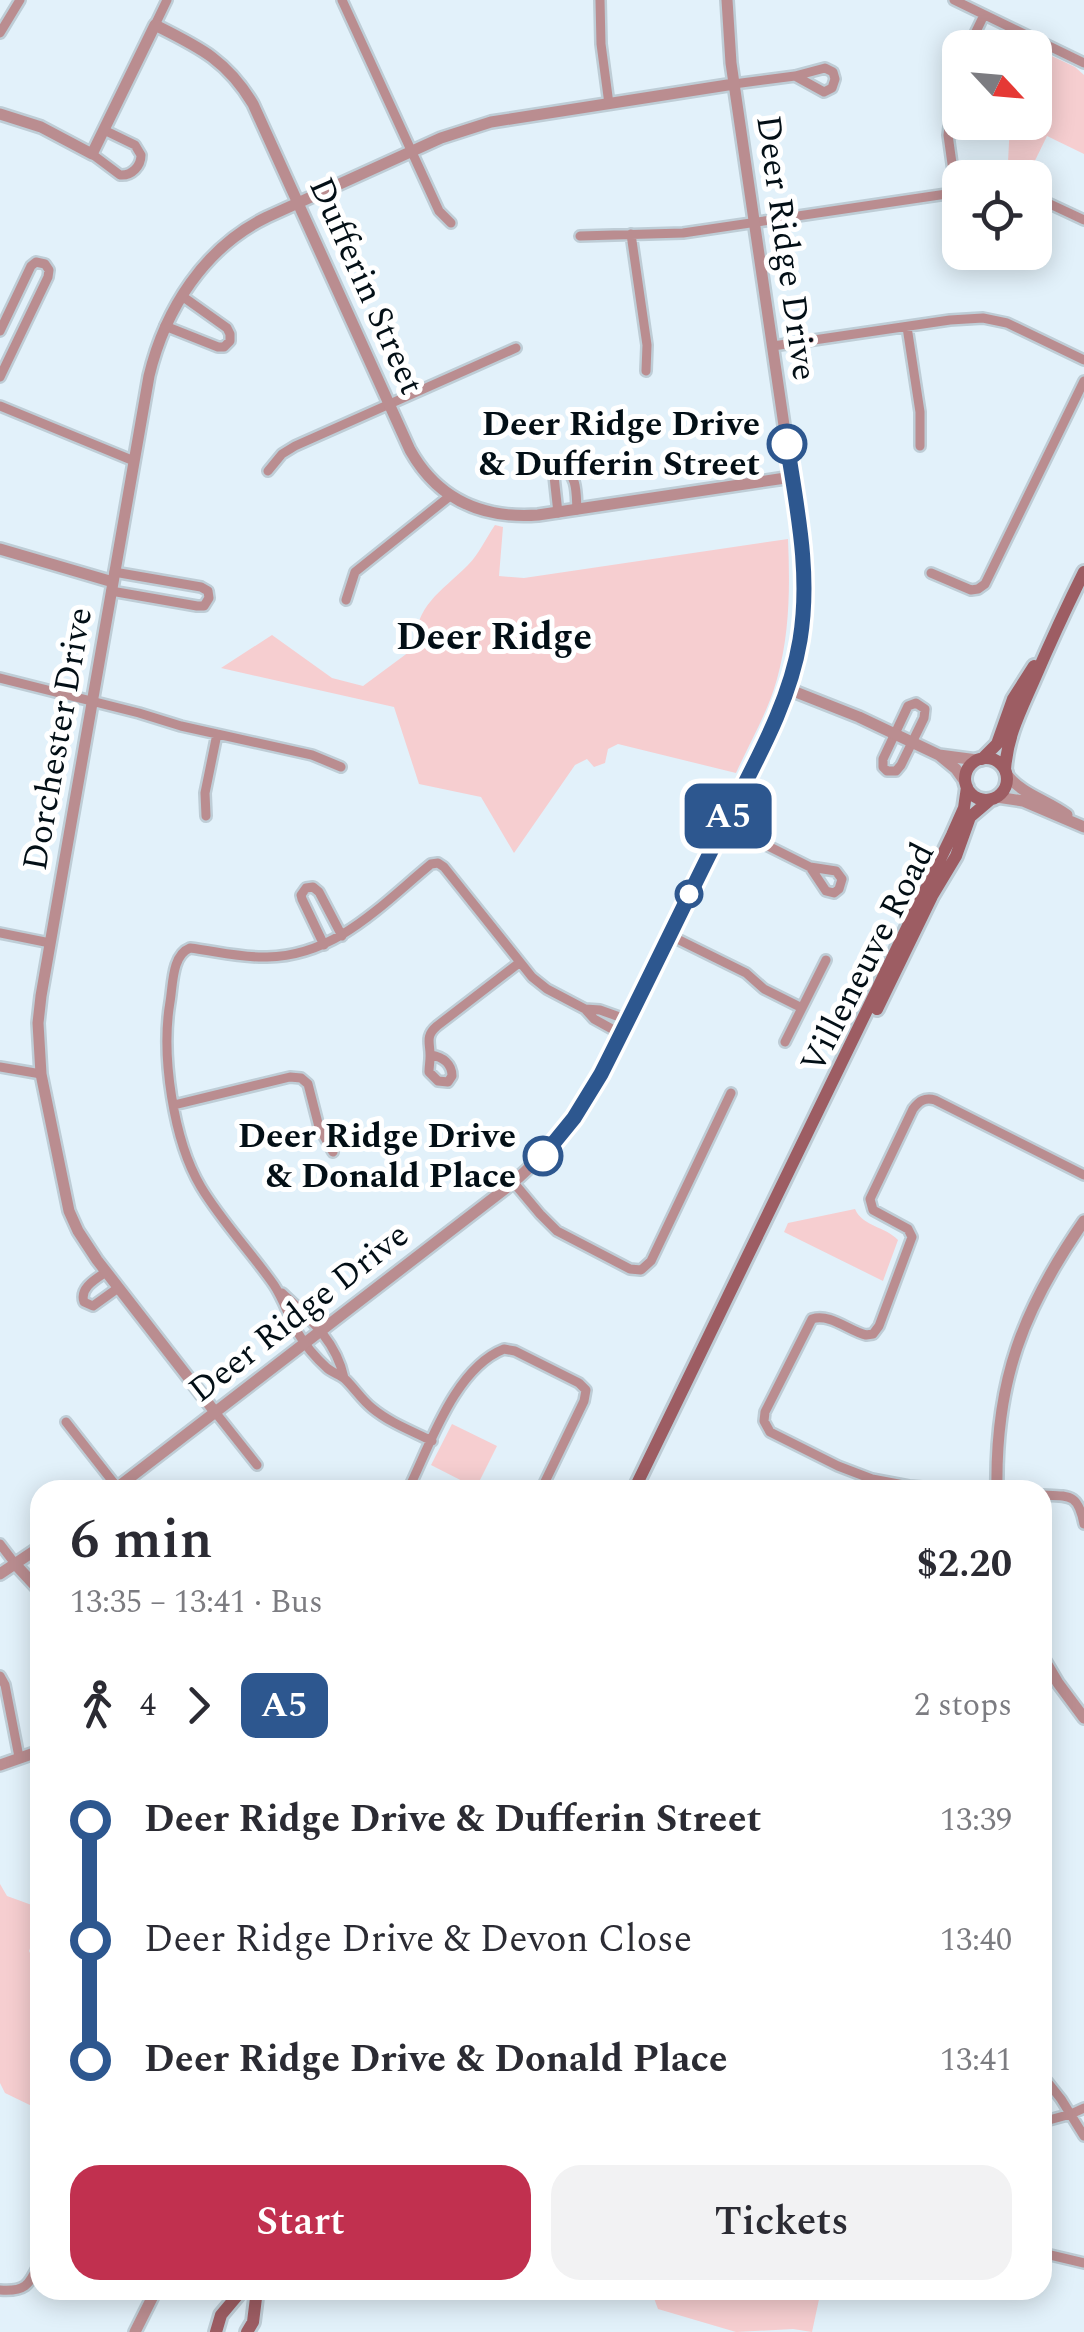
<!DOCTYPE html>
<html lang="en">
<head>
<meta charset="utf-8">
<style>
  body { margin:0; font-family:Spectral,serif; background:#f2f2f3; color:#2b2b33; height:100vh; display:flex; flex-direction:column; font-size:38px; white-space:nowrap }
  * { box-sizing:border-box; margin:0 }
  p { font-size:32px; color:#7c7c81 }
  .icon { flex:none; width:55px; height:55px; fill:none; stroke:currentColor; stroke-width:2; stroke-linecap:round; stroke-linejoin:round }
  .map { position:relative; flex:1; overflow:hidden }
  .sheet { position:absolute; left:30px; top:1480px; width:1022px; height:820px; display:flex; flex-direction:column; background:#fff; border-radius:30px; box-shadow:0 5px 25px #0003 }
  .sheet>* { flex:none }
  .badge { padding:0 20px; border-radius:15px; font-size:35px; line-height:65px }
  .needle { width:65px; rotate:116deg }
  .controls { position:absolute; left:942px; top:30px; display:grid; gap:20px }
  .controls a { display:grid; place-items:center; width:110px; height:110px; border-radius:20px; background:#fff; box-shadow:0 5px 25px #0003; font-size:50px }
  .map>.badge { position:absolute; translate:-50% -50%; box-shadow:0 0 0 5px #fff }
  .legs { display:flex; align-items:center; gap:15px; height:110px; padding:0 40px; font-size:32px }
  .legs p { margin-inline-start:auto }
  .overview { display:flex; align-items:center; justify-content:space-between; height:170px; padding:0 40px }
  h1 { font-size:55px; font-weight:600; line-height:75px }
  .action { display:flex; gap:20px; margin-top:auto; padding:20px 40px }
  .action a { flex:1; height:115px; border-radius:30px; background:#c1304f; color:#fff; font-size:40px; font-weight:600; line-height:115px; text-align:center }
  .action a+a { background:#f2f2f3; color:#2b2b33 }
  ul { padding:0 40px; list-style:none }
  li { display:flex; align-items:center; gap:35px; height:120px; font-size:38px }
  li i { display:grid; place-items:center; width:15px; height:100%; margin:0 12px; background:currentColor }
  li i::after { content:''; width:25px; height:25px; margin:-12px; border:8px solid; border-radius:50%; background:#fff }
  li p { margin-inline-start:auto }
  li:first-child i { background:linear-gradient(#0000 50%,currentColor 0) }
  li:last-child i { background:linear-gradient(currentColor 50%,#0000 0) }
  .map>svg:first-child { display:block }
  .green { fill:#f6ced0 }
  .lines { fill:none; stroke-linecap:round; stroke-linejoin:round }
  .minor-casing { stroke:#becdd6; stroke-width:14 }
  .tertiary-casing { stroke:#becdd6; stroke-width:16 }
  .secondary-casing { stroke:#becdd6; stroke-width:18 }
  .minor { stroke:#ba8d90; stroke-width:9 }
  .tertiary { stroke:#ba8d90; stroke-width:11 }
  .secondary { stroke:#9d5d63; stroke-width:12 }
  .line-1-casing { stroke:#fff; stroke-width:22 }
  .line-1 { stroke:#2d578f; stroke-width:15 }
  .stop-1-dot { fill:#fff; stroke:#2d578f; stroke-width:5 }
  .labels { text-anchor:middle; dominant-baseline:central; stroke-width:10; stroke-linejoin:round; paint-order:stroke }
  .street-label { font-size:35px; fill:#030f16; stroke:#fff }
  .stop-label { font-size:35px; font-weight:bold; fill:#030f16; stroke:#fff; text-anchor:end }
  .neighbourhood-label { font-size:38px; font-weight:bold; fill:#030f16; stroke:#fff }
</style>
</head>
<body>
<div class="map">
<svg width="1084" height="2332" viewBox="0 0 1084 2332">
  <rect width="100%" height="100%" fill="#e2f1fa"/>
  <path class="green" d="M1035 48 1075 67 1084 75V154L1047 136 1027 177 960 179 958 165 1008 162 1010 123 1035 122Z
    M495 525 503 527 499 576 524 578 788 539C790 586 790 633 777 679 768 712 750 742 736 773L618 744 608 749 605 763 594 767 587 759 575 765 514 853 481 797 419 784 394 707 221 668 272 635 332 678 363 686 413 649C417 603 439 594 468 565 479 554 486 538 495 525Z
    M855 1209C863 1227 885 1226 898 1240L883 1281 784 1232 788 1223Z
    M452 1424 497 1446 476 1488 431 1465Z
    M0 1884 7 1896 40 1908V1923L29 1951 40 1973V2110L5 2093 0 2083Z
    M651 2290H821L812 2332 793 2329 736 2332 658 2309Z"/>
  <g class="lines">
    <g class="minor-casing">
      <path id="minor" d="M342 0 439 211 451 223
        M600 0 601 44 609 104
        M954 0 1084 63
        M155 25 167 0
        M0 33 20 0
        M968 48 984 15
        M734 84 795 76 825 68 833 72 835 79 832 88 824 92 795 76
        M92 154 120 175C132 176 141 166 141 155L135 145 104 130
        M956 192 948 135 951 110 960 71
        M1035 197 1084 220
        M631 234 647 345 646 371
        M580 236 683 233 960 192
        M165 326 218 347H224L230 341V334L227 328 182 296
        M907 327 920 412V446
        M0 331 31 266 36 262 45 264 49 270 48 277 0 377
        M773 346 950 320 983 318 1007 323 1084 360
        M0 406 134 461
        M268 471 282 454 295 446 516 348
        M558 513 554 476 562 469C578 474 576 495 577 510
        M931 573 971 590 978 589 985 584 1084 381
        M111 591 197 606H204L209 598 208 591 201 587 114 572
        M346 600 355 572 450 496
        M0 678 139 713 181 726 312 755 341 767
        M916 703 925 709 924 718 901 765 896 771H887L883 767V759L908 706Z
        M206 816 205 793 217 734
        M724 824 810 867 836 871 842 879 839 889 834 893 826 891 810 867
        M0 933 50 943
        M669 935 746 973 764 989 802 1008
        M324 945 302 899 301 895 306 888 313 887 319 892 342 936
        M585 1009 600 1010 628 1020
        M785 1042 826 960
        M431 1055C443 1057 452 1064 452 1076L448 1082 438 1081 429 1072C429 1067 430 1062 430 1058 431 1044 424 1037 437 1026L519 963
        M0 1067 41 1074
        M174 1105 290 1077 301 1078 308 1084 319 1127 333 1152
        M514 1183 540 1214 557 1231 630 1269 641 1270 651 1261 731 1093
        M106 1272C96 1279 79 1288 84 1302L93 1306 118 1288
        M282 1293C309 1318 336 1340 344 1378
        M215 1412 257 1465
        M66 1422 117 1487
        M432 1441C412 1431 390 1423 372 1408 362 1400 355 1389 346 1380 341 1375 333 1373 327 1368 316 1358 305 1345 298 1333 289 1318 284 1300 274 1285 251 1252 222 1222 201 1187 173 1140 161 1055 170 1002 173 984 172 955 190 948 215 951 241 958 267 957 336 956 381 905 431 864L438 863 444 867 532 977 547 989 585 1009 594 1019 621 1034
        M408 1490C430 1445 455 1368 504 1349L515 1351 579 1383 586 1390 584 1401 541 1490
        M963 1490 909 1486 872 1479 838 1466 770 1432 764 1421 765 1412 812 1319C830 1313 849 1331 866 1335L873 1334 879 1326 912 1237 908 1229 873 1210 870 1199 913 1109C919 1101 925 1097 935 1100L1084 1175
        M1042 1495C1071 1496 1078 1494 1084 1524
        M0 1544 16 1565
        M0 1676 5 1685 19 1757
        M1042 2075 1061 2099 1084 2136
        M1049 2120 1071 2114 1084 2108
        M1042 2253 1084 2263
        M0 2290C27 2292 29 2284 40 2262"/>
    </g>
    <g class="tertiary-casing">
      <path id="tertiary" d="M0 114 41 127 92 154 155 25C199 47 227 60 253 104L410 450C438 500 482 519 538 515L792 477
        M0 549 113 582
        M788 689 859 717 939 755 956 769 966 783
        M939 755 977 760
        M1007 775C1023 795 1047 800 1067 815
        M997 797 1023 801 1084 827
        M215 1412 97 1260 78 1231 69 1211 41 1074 38 1023 41 996 149 376C165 309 205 247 267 217L441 138 491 122 734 84
        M114 1490 505 1189C546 1156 576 1120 601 1074L783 703C800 658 807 610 804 562L731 63 727 0
        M997 1490C995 1381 1023 1309 1084 1221
        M16 1565 40 1591
        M0 1574 40 1547
        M1042 1656 1058 1683 1084 1718
        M0 1765 40 1751
        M135 2332 156 2290"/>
    </g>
    <g class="secondary-casing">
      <path id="secondary" d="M965 779a21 21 0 1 1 42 0a21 21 0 1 1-42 0Z
        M982 759 997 744 1013 699 1034 666
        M1005 770C1007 736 1021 710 1034 680 1050 643 1066 608 1084 572
        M877 1009 932 896 956 856 970 817 990 800
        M634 1490 952 835 964 808 967 787
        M216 2332 221 2315 242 2290
        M247 2332 253 2322 257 2290"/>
    </g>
    <use href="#minor" class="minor"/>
    <use href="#tertiary" class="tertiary"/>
    <use href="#secondary" class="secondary"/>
  </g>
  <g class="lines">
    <g class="line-1-casing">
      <path id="line-1" d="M543 1156 574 1118 601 1074C642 993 681 911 722 829 751 769 789 707 800 640 811 574 797 509 787 444"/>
    </g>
    <use href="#line-1" class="line-1"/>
  </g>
  <g class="stop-1-dot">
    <circle cx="787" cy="444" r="18"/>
    <circle cx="689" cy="894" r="12"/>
    <circle cx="543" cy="1156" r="18"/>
  </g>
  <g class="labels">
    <g class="street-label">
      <text transform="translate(786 248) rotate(82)">Deer Ridge Drive</text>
      <text transform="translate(366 286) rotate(66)">Dufferin Street</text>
      <text transform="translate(58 739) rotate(-80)">Dorchester Drive</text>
      <text transform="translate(868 958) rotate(-63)">Villeneuve Road</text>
      <text transform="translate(299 1313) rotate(-38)">Deer Ridge Drive</text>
    </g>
    <g class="stop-label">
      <text x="760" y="424">Deer Ridge Drive<tspan x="760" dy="40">&amp; Dufferin Street</tspan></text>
      <text x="516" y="1136">Deer Ridge Drive<tspan x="516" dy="40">&amp; Donald Place</tspan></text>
    </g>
    <g class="neighbourhood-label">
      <text x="494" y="638">Deer Ridge</text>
    </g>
  </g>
</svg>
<div class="controls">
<a><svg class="needle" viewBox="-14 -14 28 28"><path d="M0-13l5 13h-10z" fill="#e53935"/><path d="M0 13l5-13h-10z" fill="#7c7c81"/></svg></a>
<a><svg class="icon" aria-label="locate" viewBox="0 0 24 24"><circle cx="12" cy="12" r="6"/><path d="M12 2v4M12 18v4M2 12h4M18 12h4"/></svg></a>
</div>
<b class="badge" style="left:728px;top:816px;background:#2d578f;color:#fff">A5</b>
<section class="sheet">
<div class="overview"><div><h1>6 min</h1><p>13:35 – 13:41 · Bus</p></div><b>$2.20</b></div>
<div class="legs"><svg class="icon" aria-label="walk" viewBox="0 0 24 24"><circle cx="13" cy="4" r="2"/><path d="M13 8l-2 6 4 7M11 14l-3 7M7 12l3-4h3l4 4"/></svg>4<svg class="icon" aria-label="forward" viewBox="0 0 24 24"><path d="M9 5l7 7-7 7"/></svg><b class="badge" style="background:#2d578f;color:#fff">A5</b><p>2 stops</p></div>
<ul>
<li><i style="color:#2d578f"></i><b>Deer Ridge Drive &amp; Dufferin Street</b><p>13:39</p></li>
<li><i style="color:#2d578f"></i><span>Deer Ridge Drive &amp; Devon Close</span><p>13:40</p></li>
<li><i style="color:#2d578f"></i><b>Deer Ridge Drive &amp; Donald Place</b><p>13:41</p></li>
</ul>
<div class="action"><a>Start</a><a>Tickets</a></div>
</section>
</div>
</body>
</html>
